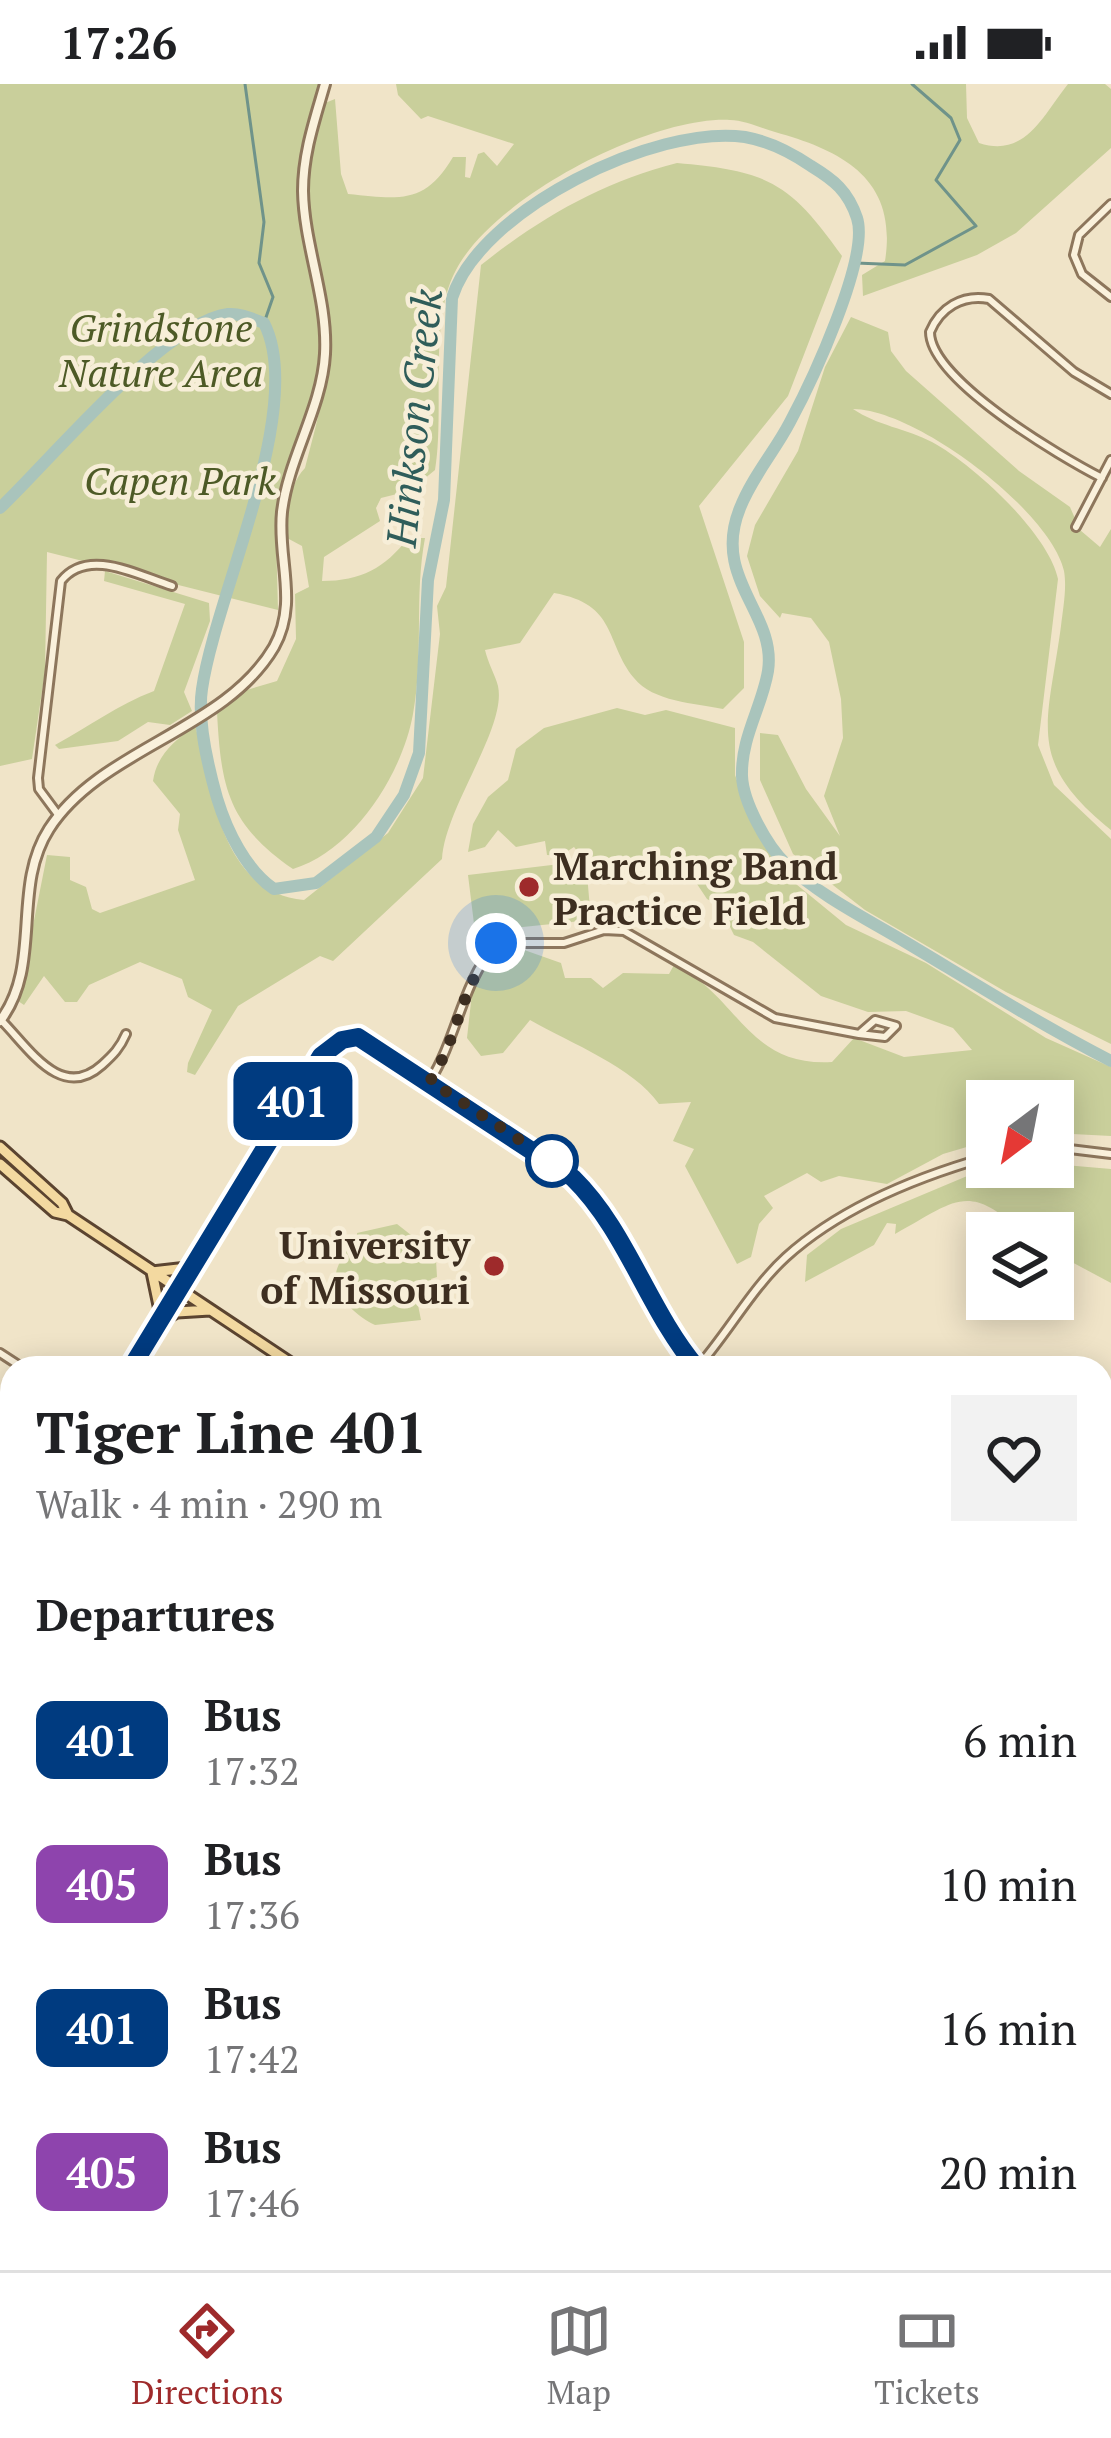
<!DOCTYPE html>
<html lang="en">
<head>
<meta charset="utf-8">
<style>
  body { margin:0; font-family:"PT Serif",serif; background:#f2f2f2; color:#202124; height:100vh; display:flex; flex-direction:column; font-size:45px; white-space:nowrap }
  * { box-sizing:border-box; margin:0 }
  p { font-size:39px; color:#757577 }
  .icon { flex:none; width:66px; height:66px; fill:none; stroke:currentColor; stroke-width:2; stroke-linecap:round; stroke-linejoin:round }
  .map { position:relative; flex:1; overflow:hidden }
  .drawer { position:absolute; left:0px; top:1272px; width:1113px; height:915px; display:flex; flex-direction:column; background:#fff; border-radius:36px 36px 0 0; box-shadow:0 6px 30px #0003 }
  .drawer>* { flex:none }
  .badge { padding:0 24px; border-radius:18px; font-size:42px; line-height:78px }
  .needle { width:78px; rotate:212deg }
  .tools { position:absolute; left:966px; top:996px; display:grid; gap:24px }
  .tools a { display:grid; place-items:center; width:108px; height:108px; border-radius:0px; background:#fff; box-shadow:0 6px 30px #0003; font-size:60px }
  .you { position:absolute; width:60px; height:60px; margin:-30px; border:9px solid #fff; border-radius:50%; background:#1a73e8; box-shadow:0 0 0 18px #1a73e833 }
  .map>.badge { position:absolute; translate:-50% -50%; box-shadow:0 0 0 6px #fff }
  h2 { padding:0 36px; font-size:45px; line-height:108px }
  .round { display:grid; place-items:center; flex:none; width:126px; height:126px; border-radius:0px; background:#f2f2f2 }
  .head { display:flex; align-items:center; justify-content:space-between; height:204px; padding:0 36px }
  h1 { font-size:57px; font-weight:700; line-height:90px }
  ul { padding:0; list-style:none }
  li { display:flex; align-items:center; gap:36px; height:144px; padding:0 36px }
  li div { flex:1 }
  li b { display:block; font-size:45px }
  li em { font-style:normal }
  li .badge { min-width:132px; font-weight:700; text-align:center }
  .status { display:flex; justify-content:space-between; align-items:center; height:84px; padding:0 60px; background:#fff; direction:ltr }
  .status svg { height:33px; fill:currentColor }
  .menu { display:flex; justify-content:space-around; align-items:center; height:168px; border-top:3px solid #e0e0e0; background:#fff; font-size:33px; color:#757577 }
  .menu a { display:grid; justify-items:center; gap:6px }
  .menu .on { color:#9e2a2b }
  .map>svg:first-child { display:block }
  .green { fill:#c9cf9b }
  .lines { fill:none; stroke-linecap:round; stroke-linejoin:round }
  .stream { stroke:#6f938a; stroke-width:3 }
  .river { stroke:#a9c4bc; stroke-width:12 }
  .minor-casing { stroke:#8d765c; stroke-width:12 }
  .tertiary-casing { stroke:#8d765c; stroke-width:14 }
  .primary-casing { stroke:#5b4430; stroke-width:15 }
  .minor { stroke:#faf1dc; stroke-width:6 }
  .tertiary { stroke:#faf1dc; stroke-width:8 }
  .primary { stroke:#f3d9a0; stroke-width:9 }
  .line-casing { stroke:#fff; stroke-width:27 }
  .line { stroke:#003b80; stroke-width:18 }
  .walk { stroke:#3d2e20; stroke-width:12; stroke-dasharray:0 21.6 }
  .poi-dot { fill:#9e2a2b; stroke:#f7eed8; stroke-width:4.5 }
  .stop-dot { fill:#fff; stroke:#003b80; stroke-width:6 }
  .labels { text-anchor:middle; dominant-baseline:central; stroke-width:9; stroke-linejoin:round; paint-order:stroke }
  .park-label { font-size:39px; font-style:italic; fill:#4d5a26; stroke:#f7eed8 }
  .poi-label { font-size:39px; font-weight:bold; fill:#3d2e20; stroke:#f7eed8; text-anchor:start }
  .water-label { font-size:42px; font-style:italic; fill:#2f5d5a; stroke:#f7eed8 }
</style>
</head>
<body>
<div class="status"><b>17:26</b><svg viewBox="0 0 49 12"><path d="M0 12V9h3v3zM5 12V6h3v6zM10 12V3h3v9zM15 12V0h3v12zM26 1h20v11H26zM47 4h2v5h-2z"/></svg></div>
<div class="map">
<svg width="1111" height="2186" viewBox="0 0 1111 2186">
  <rect width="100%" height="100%" fill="#f0e4c8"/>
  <path class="green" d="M0 0H321L308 79 320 21 335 15 341 90 348 110C399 115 425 121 453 73H466L465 93 470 94 478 70 484 68 497 82 514 60 428 32 421 35 398 11 396 0H966L967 34 979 59C1025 74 1042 33 1068 0H1105L1111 5V64L1016 149 977 171 863 212 862 191 885 177C898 95 843 67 775 48 761 44 744 36 730 36 650 32 493 114 456 186 428 237 445 327 435 386L418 400 422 409 411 418 401 409 381 414 376 424 380 437 324 473 322 497C361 497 385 484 408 454H425C414 512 424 572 413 630 402 691 353 767 293 785 228 740 221 704 217 628L240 608 277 597 296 555 295 510 309 503 302 462 287 454C285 432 289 400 305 384 321 323 343 249 313 189L324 279 276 452 278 526 47 468 45 587 32 675 0 682Z
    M677 79C767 87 789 97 842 172L788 312 699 422 744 558V604L723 625C695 619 653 618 634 594 605 559 618 520 554 509L520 559 485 566C488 579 495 591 498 602 507 644 445 723 442 775L333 877 320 872 238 922 195 991 187 988 188 979 212 926 188 913 182 895 140 878 89 901 77 918H65L44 892 24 921 18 917 47 771 70 773V796L86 803 92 825 100 829 195 796 178 746 180 730 153 697C157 670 175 657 195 641 213 707 220 808 304 816L388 749 423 694 440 550 437 522 446 503 481 181C543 132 601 99 677 79Z
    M851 233 888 248 891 267 906 287 1019 387 1070 423 1080 446 1100 463 1111 445V746C1024 676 1048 640 1061 542 1063 525 1067 504 1064 487 1050 426 915 325 853 325 876 341 907 345 932 358 973 380 1049 450 1058 495L1038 661 1054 701 1111 755V960L1006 908 865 826 793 770 760 696V649L778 651 806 705 840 752 824 712 843 654 841 615 829 558 811 534 782 529 780 534 760 512 747 472 755 441 798 367 825 283Z
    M105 487 209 519 210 537 184 608 192 627 170 641 148 638 118 657 59 665 55 661C90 642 117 621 154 607L185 520 104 497Z
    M617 624 645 631 666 626 735 644V691L754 743 785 791 846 841 926 879 1046 954 1111 983V1052L1053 1049V1017H987V1057L943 1070 887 1100 839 1092 821 1098 807 1089 764 1112 773 1124 759 1140 751 1173 737 1180 685 1082 694 1065 673 1057 691 1018 659 1020C633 983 572 960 530 936L503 969 481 972 467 954 473 900 500 861 507 860 561 879 565 894H591L603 904 623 889 669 890 674 881C739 911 746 983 832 978L854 954 904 973 972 966 953 944 906 927 868 928 821 912 753 858 734 851 719 821 707 815 689 788H671L658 776 614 784 586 779 591 836 475 848 468 791 585 777 574 763 560 772 547 771 545 757 516 763 498 746 485 763 468 768 473 740 488 713 508 696 516 665 544 644Z
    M1053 1080 1111 1085V1199L1053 1168V1149H1022C968 1096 954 1118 895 1150L896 1140 887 1139 874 1161 805 1198 807 1171 841 1145 972 1090Z
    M397 1140 425 1162 435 1158 437 1193 431 1195 433 1202 415 1206 421 1236 375 1241C357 1232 329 1210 337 1185 339 1179 342 1175 341 1168L358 1164 357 1149Z
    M1111 1317V1464L1101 1473V1322Z
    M0 1801 12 1809V1959L0 1951Z
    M1111 1813V2020L1101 2013V1828Z"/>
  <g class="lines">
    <path class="stream" d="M245 0 264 138 259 179 273 213 264 239
      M856 179 905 181 976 142 936 96 960 56 951 34 912 0
      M1101 1433 1111 1429"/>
    <path class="river" d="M0 424C49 378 164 238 228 230 240 229 253 235 264 239 307 323 215 512 202 605 197 638 208 682 217 714 227 747 246 786 274 805L316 799 376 753 404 711 419 669 428 496 444 416 452 214C479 126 656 40 745 53 768 57 792 69 811 82 834 96 848 107 857 134 870 174 811 299 790 338 775 367 752 393 740 424 711 495 777 529 768 587 762 623 741 653 742 692 743 718 767 762 786 780 820 812 867 835 907 859 974 899 1041 941 1111 977"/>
    <g class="minor-casing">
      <path id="minor" d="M1111 120 1079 151 1074 171 1082 190 1111 213
        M1102 394C1061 373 930 296 930 248 940 224 962 210 989 215L1074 288 1111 310
        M1076 443 1111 376
        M59 732 39 705 38 694 61 497C88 463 137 491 172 502
        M1 936C29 964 61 1018 102 981 113 971 120 964 126 950
        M430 997C458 951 461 902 496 859H564L604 846 624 847 775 934 859 950 875 936 896 942 885 953 859 950
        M1053 1063 1111 1070
        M0 1269 23 1284
        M131 1284 321 972 342 956 358 953 573 1094C627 1148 648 1226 697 1284
        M697 1284C728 1249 752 1204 786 1173 840 1124 917 1093 987 1073
        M0 1428 12 1435
        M1101 1558 1111 1563
        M1101 1774 1111 1771
        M527 2175 537 2186
        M682 2175 700 2186
        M902 2175 916 2186
        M1062 2175 1079 2186
        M887 2186 891 2175"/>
    </g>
    <g class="tertiary-casing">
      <path id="tertiary" d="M0 937C43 881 11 804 49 745 101 664 225 647 274 563 299 518 277 475 282 428 288 375 322 324 325 270 328 215 304 162 303 107 303 69 315 35 325 0
        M0 2050 12 2036
        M0 2086 12 2096
        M103 2175 116 2186"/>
    </g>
    <g class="primary-casing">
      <path id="primary" d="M0 1063 62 1119 68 1131
        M0 1080 55 1128 68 1131 298 1284
        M196 1183 152 1188 162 1236 177 1228 210 1226
        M1101 1497 1111 1487
        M1101 1512 1111 1503
        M1101 2162 1111 2168
        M310 2175 313 2186
        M266 2186 275 2175
        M277 2186 285 2175
        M297 2186H306"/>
    </g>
    <use href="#minor" class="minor"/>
    <use href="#tertiary" class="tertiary"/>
    <use href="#primary" class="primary"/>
  </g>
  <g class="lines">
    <g class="line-casing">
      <path id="line" d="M131 1284 321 972 342 956 358 953 573 1094C627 1147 648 1226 697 1284"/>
    </g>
    <use href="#line" class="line"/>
    <path class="walk" d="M496 859C459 905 460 951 430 997L552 1077"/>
  </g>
  <g class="poi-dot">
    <circle cx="529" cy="803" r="12"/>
    <circle cx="494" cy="1182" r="12"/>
  </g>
  <circle class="stop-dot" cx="552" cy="1077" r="24"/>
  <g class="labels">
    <g class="park-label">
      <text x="161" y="243">Grindstone<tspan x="161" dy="45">Nature Area</tspan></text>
      <text x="180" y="396">Capen Park</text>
    </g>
    <g class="poi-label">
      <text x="553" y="781">Marching Band<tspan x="553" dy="45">Practice Field</tspan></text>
      <text x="470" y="1160" text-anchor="end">University<tspan x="470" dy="45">of Missouri</tspan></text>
    </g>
    <g class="water-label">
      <text transform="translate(413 334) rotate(-84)">Hinkson Creek</text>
    </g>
  </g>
</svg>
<div class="tools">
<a><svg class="needle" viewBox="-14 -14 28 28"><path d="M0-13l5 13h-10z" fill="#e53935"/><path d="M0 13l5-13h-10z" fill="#757577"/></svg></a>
<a><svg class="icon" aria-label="layers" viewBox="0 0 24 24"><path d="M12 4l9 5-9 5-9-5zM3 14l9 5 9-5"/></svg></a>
</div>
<div class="you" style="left:496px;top:859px"></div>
<b class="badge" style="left:293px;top:1017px;background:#003b80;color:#fff">401</b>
<section class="drawer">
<div class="head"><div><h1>Tiger Line 401</h1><p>Walk · 4 min · 290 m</p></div><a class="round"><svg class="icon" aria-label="heart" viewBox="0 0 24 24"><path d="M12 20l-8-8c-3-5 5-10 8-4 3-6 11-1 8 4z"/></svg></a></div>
<h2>Departures</h2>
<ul>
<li><span class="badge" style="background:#003b80;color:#fff">401</span><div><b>Bus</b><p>17:32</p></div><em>6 min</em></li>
<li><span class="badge" style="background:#8e44ad;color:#fff">405</span><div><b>Bus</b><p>17:36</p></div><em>10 min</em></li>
<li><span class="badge" style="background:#003b80;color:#fff">401</span><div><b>Bus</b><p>17:42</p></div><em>16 min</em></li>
<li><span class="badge" style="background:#8e44ad;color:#fff">405</span><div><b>Bus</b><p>17:46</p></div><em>20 min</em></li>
</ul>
</section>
</div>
<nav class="menu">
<a class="on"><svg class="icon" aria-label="directions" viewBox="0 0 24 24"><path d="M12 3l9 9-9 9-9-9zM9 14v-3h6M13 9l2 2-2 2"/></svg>Directions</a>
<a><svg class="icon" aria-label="map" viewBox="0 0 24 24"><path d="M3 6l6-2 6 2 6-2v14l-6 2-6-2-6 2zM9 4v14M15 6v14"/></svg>Map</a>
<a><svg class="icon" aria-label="tickets" viewBox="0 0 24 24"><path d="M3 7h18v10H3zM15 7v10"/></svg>Tickets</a>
</nav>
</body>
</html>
